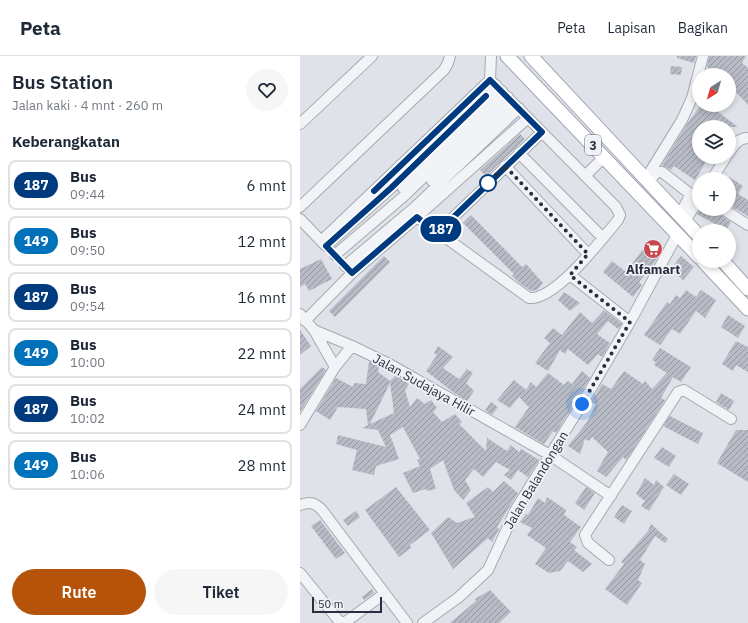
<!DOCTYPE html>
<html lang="id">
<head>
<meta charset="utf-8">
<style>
  body { margin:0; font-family:"IBM Plex Sans",sans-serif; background:#f6f6f7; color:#1f2937; height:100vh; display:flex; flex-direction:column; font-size:15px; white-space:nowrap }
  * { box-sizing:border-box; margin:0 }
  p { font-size:13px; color:#747a83 }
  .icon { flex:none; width:22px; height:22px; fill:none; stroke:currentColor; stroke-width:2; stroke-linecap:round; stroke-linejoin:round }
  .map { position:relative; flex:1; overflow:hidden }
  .sheet { display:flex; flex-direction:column; background:#fff; width:300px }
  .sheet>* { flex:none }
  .badge { padding:0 8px; border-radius:13px; font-size:14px; line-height:26px }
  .needle { width:26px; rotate:217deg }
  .buttons { position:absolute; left:392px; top:12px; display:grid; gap:8px }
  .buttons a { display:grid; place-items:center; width:44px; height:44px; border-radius:50%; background:#fff; box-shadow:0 2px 6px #0003; font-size:20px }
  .scale { position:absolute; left:12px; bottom:10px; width:70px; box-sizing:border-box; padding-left:4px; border:2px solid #292f3f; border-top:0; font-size:11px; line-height:14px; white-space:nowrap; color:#292f3f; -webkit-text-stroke:3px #eff1f6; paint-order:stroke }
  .you { position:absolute; width:20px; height:20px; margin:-10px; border:3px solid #fff; border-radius:50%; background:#1a73e8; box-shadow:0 0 0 6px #1a73e833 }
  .map>.badge { position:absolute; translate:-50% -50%; box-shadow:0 0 0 2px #fff }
  h2 { padding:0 12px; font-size:15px; line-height:36px }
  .round { display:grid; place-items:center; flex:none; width:42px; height:42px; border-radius:21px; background:#f6f6f7 }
  .overview { display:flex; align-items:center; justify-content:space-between; height:68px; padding:0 12px }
  h1 { font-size:19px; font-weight:600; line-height:30px }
  .cta { display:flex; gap:8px; margin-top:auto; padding:8px 12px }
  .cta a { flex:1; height:46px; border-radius:24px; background:#b45309; color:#fff; font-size:16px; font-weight:600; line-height:46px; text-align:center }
  .cta a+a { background:#f6f6f7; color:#1f2937 }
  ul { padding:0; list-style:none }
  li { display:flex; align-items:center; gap:12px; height:50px; margin:0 8px 6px; padding:0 4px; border:2px solid #e0e1e3; border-radius:8px }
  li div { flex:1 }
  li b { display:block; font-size:15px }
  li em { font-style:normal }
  li .badge { min-width:44px; font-weight:700; text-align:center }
  header { display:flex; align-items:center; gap:24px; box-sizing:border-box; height:56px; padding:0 20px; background:#fff; border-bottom:1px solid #e0e1e3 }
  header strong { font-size:19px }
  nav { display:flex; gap:22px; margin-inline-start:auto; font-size:14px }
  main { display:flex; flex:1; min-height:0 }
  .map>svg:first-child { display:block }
  .building { fill:url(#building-hatch); fill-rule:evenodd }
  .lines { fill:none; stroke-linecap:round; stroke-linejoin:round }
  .minor-casing { stroke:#a5a9b2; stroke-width:12 }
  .major-casing { stroke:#9fa5b3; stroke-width:15 }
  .minor { stroke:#f2f3f6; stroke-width:10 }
  .major { stroke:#fff; stroke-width:13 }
  .line-casing { stroke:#fff; stroke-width:9 }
  .line { stroke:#003b80; stroke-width:6 }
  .walk { stroke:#292f3f; stroke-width:4; stroke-dasharray:0 7.2 }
  .stop-dot { fill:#fff; stroke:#003b80; stroke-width:2 }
  .labels { text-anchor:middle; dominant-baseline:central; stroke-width:3.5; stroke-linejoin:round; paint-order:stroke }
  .shield { fill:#eff1f6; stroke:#646976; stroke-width:1 }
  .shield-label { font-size:12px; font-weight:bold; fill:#292f3f }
  .poi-label { font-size:13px; font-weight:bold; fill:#292f3f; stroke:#eff1f6 }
  .street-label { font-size:13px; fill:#292f3f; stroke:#eff1f6 }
</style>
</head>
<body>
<header>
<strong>Peta</strong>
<nav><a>Peta</a><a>Lapisan</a><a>Bagikan</a></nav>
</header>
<main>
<section class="sheet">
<div class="overview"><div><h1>Bus Station</h1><p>Jalan kaki · 4 mnt · 260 m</p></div><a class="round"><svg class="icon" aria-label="heart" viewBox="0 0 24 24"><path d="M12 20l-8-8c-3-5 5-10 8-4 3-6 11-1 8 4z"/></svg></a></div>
<h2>Keberangkatan</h2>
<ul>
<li><span class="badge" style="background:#003b80;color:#fff">187</span><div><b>Bus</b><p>09:44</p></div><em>6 mnt</em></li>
<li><span class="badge" style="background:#0072bc;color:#fff">149</span><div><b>Bus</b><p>09:50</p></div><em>12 mnt</em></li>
<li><span class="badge" style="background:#003b80;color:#fff">187</span><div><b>Bus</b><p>09:54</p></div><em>16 mnt</em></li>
<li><span class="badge" style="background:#0072bc;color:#fff">149</span><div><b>Bus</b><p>10:00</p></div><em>22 mnt</em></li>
<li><span class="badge" style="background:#003b80;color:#fff">187</span><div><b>Bus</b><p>10:02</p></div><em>24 mnt</em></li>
<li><span class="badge" style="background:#0072bc;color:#fff">149</span><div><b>Bus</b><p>10:06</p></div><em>28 mnt</em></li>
</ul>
<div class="cta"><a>Rute</a><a>Tiket</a></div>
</section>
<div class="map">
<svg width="448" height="567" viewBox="0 0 448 567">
  <defs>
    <pattern id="building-hatch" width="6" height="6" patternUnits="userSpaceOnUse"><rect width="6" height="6" fill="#b7bbc5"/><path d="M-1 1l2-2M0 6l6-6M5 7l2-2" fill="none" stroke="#9598a1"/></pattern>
  </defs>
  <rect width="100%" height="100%" fill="#dfe2e8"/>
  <path class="building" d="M377 0H396L394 7 377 2Z
    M409 0H446L442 7 448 12V49L429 29V19H416L418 16 407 11Z
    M371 10 382 11 381 19 370 18Z
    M401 49H422L417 55 438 71H399V101H409L395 124 374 110 371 114 362 109 389 65Z
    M220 78 225 83 186 120 180 114Z
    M429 121 443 130 438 138 448 144V160L429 149Z
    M400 153H417L419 158 431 166 426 175H416L419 170 397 158Z
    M171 159 222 211 226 208 243 227 237 234 231 235 221 228 212 220 214 218 163 167Z
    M349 185 362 194 354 207 339 226 342 229 333 241 303 216 312 205 326 216Z
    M84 200 90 206 35 261 29 255Z
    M381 200 394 211 383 224 371 213Z
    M21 203 32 223 9 235 5 228 0 231V213Z
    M386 234 396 241 401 234 416 244 405 262 396 255 380 278 372 273 360 289 344 279 367 246 370 248 376 239 380 242Z
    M264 236 280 247 270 255 258 244Z
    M304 254 322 268 318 273 308 265 297 278 310 287 302 301 298 298 288 309 268 293 265 298 260 294 248 315 235 307 250 287 244 282 253 272 262 279 280 256 292 267Z
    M428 259 445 270 438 282 421 271Z
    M0 274 11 290 0 299Z
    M436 285 448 291V316L436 309 433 315 422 308Z
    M138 290 153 301 143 312 159 323 167 313 173 317 166 327 174 335 167 345 153 336 126 315 137 299 134 297Z
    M360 292 391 311 381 326 373 321 361 342 365 344 329 400 326 404 323 401 306 421 297 415 308 396 292 381 289 385 285 383 280 398 268 390 287 366 296 348 291 346 302 328 311 333 324 315 343 328 345 325 352 333 367 317 354 309 356 306 352 304Z
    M69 305 79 310 78 316 90 325 96 319 109 328 105 334 110 351 117 342 125 348 131 344 137 352 133 356 142 366 155 358 162 366 159 368 186 395 187 382 207 395 211 389 219 396 221 393 239 404 228 421 218 414 211 424 204 419 210 414 196 406 183 421 174 413 165 424 171 434 163 444 154 434 143 404 130 413 136 433 127 435 126 433 113 437 103 417 120 410 117 404 120 403 103 371 90 379 99 403 76 410 74 419 52 414 57 394 36 388 38 379 86 391 78 374 62 372 68 369 66 353 38 351 30 364 16 355 36 322 53 331 54 327 66 328ZM90 327 94 357 70 368Z
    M22 311 26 314 0 356V333Z
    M282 315 290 322 256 377 253 375 244 388 215 371 229 351 219 341 210 352 197 344 214 324 226 334 231 326 236 331 248 317 264 329 268 325 272 328Z
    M421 337 434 345 429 354 416 346Z
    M191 346 198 351 192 359 185 354Z
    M370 360 403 377 398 388 363 370Z
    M436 374H448V426L417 407Z
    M362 391 376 400 369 411 354 402Z
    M374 418 389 428 381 439 366 429Z
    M345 422 354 429 356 424 364 431 349 455 341 450 345 445 336 438Z
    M204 425 218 437 197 471 199 473 192 486 188 482 153 513 131 477 148 461 157 467 175 461 166 447 188 431 193 436Z
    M96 431 130 474 110 489 111 492 99 501 65 454Z
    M286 431 295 437 284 454 275 447Z
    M247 441 266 454 264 459 281 471 270 486 277 491 274 494 292 508 283 516 268 505 260 515 249 517 235 508 246 492 227 479 232 472 220 466 226 458 228 459 238 442 245 447Z
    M322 449 332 455 324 468 314 461Z
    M56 455 60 461 48 470 43 464Z
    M20 464 45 497 36 503 11 470Z
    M351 468 368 483 365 487 355 480 340 504 345 508 338 524 342 527 327 549 305 533 324 508 321 506 348 475Z
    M72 533 74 537 64 544 62 541Z
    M190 534 211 556 199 567H150L176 545 175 543Z"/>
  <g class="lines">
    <g class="minor-casing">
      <path id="minor" d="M0 68 72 0
        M219 97 303 182
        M429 97C434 89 438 82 448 82
        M205 110 288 198
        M285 120 304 101
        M412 123 426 101
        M345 124 382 64 392 42 403 0
        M132 125 209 49
        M349 125 357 116H362L389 137 390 140 379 160
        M103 132 202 35
        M0 151 144 14 148 7 150 0
        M423 153 448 169
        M117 161 229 242C255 245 302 183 318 164L320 159 316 151 228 62
        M0 163 26 190
        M385 165 399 143
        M137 177 242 76
        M21 185 190 24
        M26 190 91 132 196 29
        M35 199 103 141 208 41
        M45 210 115 151 219 52
        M270 219 330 266
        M0 258 14 274 52 290 91 309 250 399 311 440
        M5 265 52 217 117 161 228 62 190 24 191 0
        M14 274 35 311
        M0 369 35 311 52 290
        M0 449C10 445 15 447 22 454L107 567
        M309 504 288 487 285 479 378 336 384 334 431 363
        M0 517 39 565 44 567
        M44 567 84 538
        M123 567 159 541 188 514 216 453 282 348 330 266 377 179"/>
    </g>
    <g class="major-casing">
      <path id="major" d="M207 0 399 201
        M231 0 399 180
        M403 205 448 253
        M423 205 448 233"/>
    </g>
    <use href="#minor" class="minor"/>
    <use href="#major" class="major"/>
  </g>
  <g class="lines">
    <g class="line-casing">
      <path id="line" d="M74 135 190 24 242 76 137 177 117 161 52 217 26 190 91 132 186 40"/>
    </g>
    <use href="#line" class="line"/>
    <path class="walk" d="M188 127 182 133 205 110 288 198 270 219 330 266 282 348"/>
  </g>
  <defs>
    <g id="supermarket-disc" transform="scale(1)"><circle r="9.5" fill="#c9484f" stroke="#eff1f6"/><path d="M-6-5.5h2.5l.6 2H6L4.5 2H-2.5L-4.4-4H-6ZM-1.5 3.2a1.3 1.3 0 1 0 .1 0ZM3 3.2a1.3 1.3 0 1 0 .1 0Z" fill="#fff"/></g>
  </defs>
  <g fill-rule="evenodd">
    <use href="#supermarket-disc" x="353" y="193"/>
  </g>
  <circle class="stop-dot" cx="188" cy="127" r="8"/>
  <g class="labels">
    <rect class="shield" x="285" y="79" width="16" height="20" rx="3"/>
    <g class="shield-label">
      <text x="293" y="89">3</text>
    </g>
    <g class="poi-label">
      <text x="353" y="213">Alfamart</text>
    </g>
    <g class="street-label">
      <text transform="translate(124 329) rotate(29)">Jalan Sudajaya Hilir</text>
      <text transform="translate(236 424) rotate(-59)">Jalan Balandongan</text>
    </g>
  </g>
</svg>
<div class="buttons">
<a><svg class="needle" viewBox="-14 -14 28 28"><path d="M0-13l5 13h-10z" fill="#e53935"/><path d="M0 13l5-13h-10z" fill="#747a83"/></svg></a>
<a><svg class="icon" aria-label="layers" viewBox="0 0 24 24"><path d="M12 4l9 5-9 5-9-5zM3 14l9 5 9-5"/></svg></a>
<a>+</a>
<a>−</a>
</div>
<div class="scale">50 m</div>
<div class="you" style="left:282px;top:348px"></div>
<b class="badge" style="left:141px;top:173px;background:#003b80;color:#fff">187</b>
</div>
</main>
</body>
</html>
